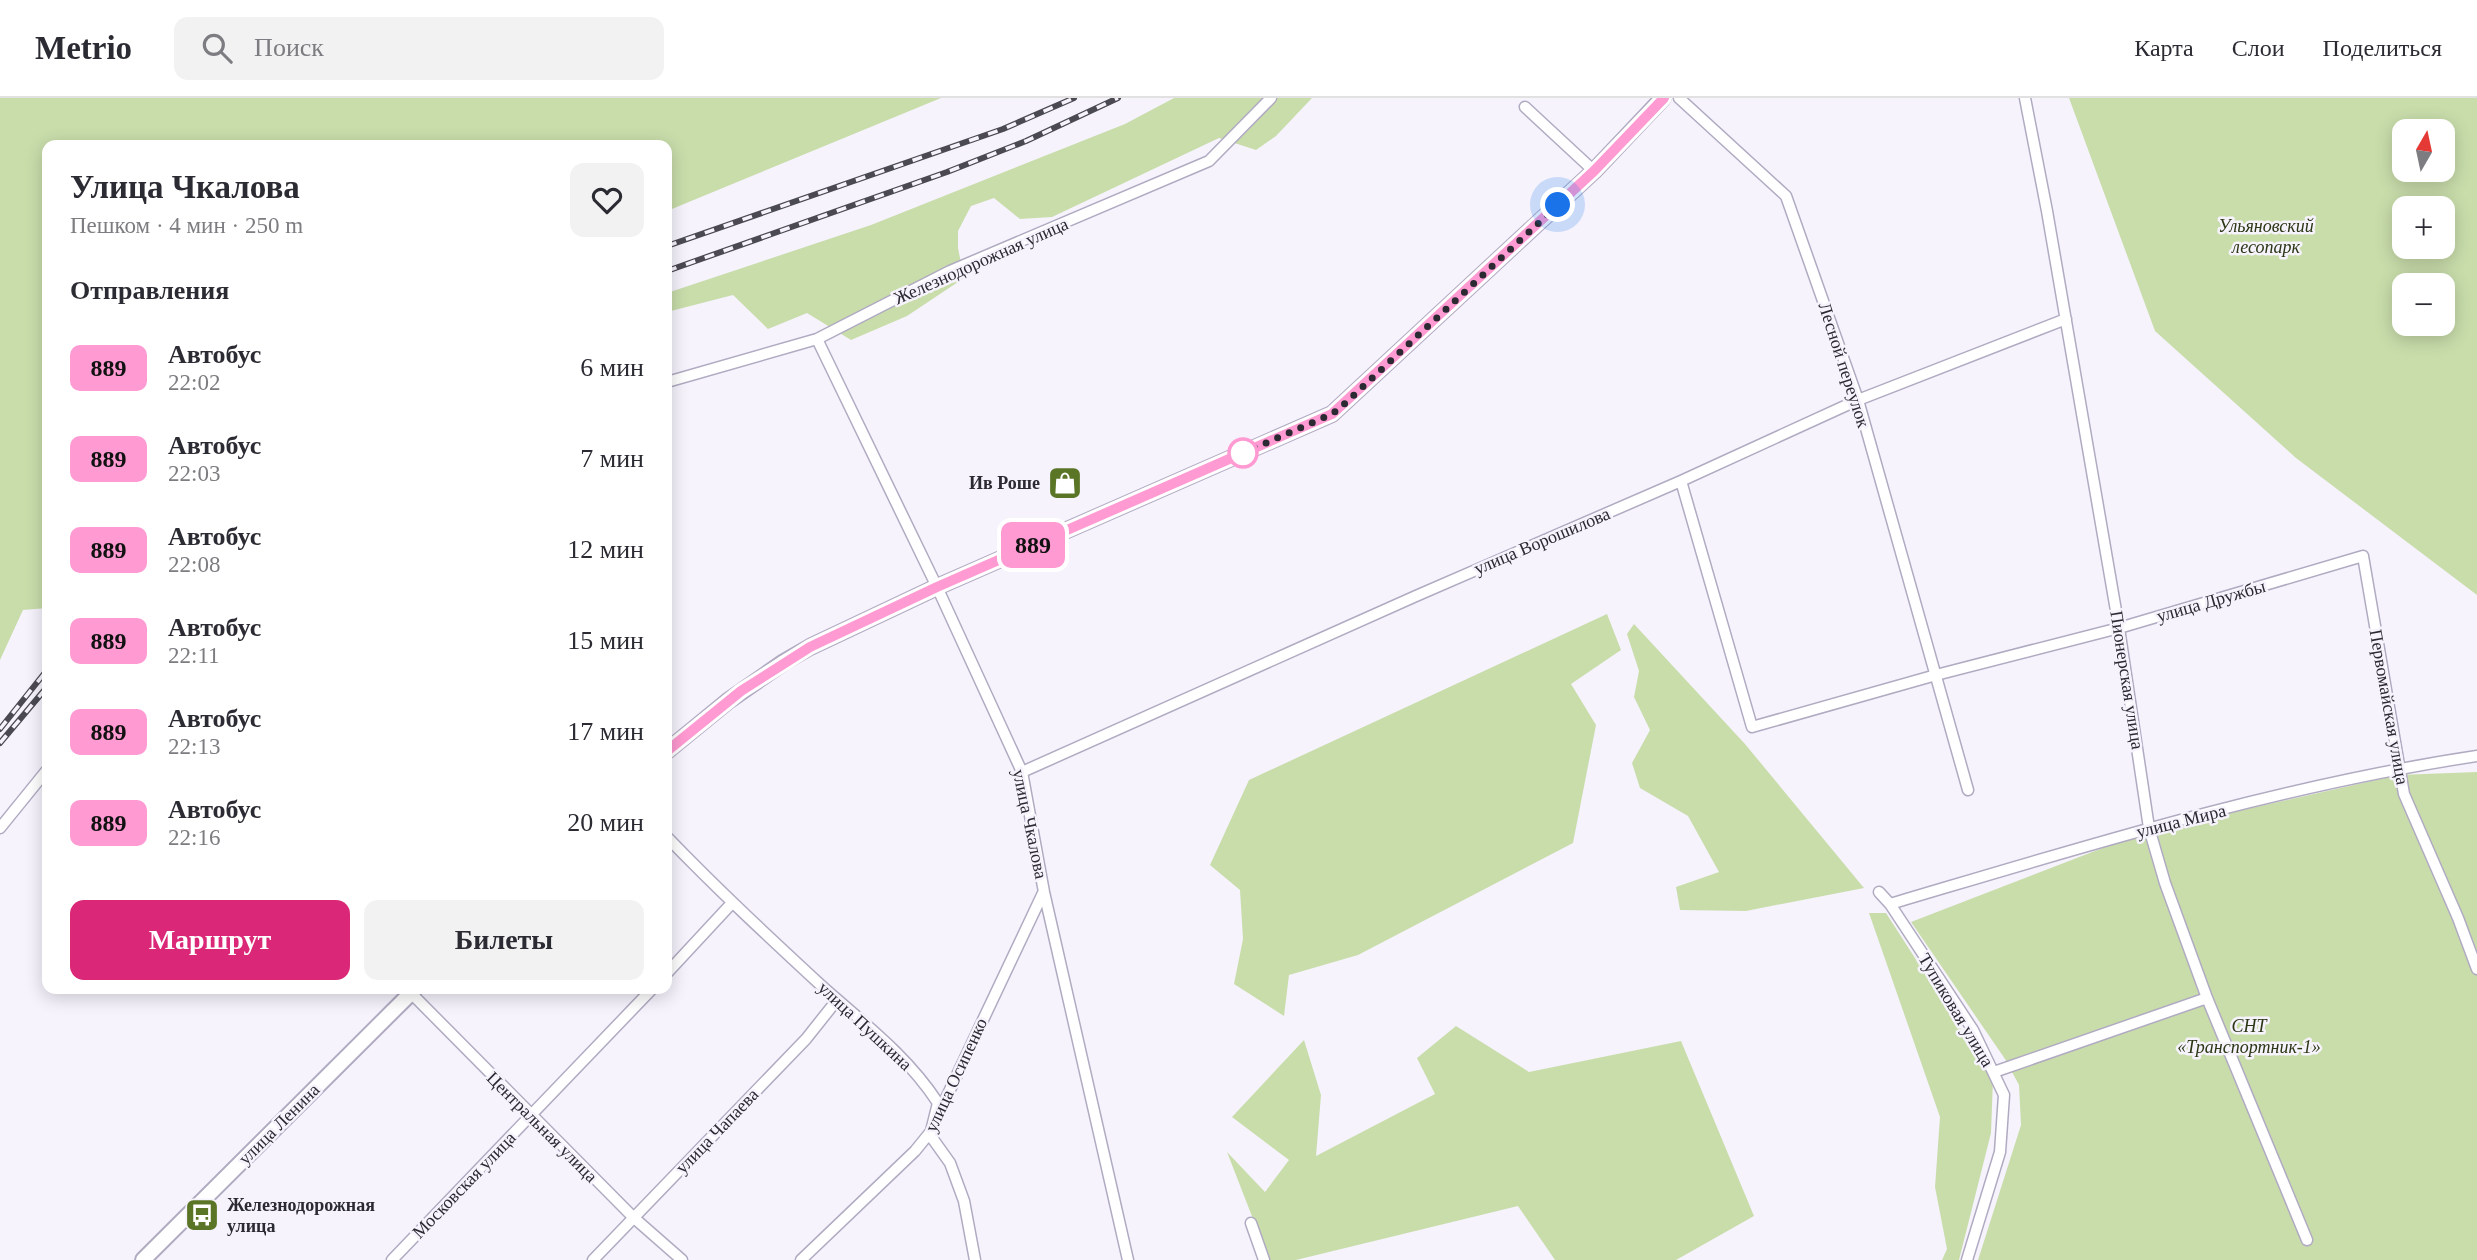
<!DOCTYPE html>
<html lang="ru">
<head>
<meta charset="utf-8">
<style>
  body { margin:0; font-family:Georgia,serif; background:#f2f2f3; color:#2b2b33; height:100vh; display:flex; flex-direction:column; font-size:26px; white-space:nowrap }
  * { box-sizing:border-box; margin:0 }
  p { font-size:23px; color:#7c7c81 }
  .icon { flex:none; width:38px; height:38px; fill:none; stroke:currentColor; stroke-width:2; stroke-linecap:round; stroke-linejoin:round }
  .map { position:relative; flex:1; overflow:hidden }
  .details { position:absolute; left:42px; top:42px; width:630px; height:854px; display:flex; flex-direction:column; background:#fff; border-radius:14px; box-shadow:0 4px 18px #0003 }
  .details>* { flex:none }
  .badge { padding:0 14px; border-radius:10px; font-size:24px; line-height:46px }
  .needle { width:46px; rotate:9deg }
  .tools { position:absolute; left:2392px; top:21px; display:grid; gap:14px }
  .tools a { display:grid; place-items:center; width:63px; height:63px; border-radius:14px; background:#fff; box-shadow:0 4px 18px #0003; font-size:35px }
  .you { position:absolute; width:35px; height:35px; margin:-18px; border:5px solid #fff; border-radius:50%; background:#1a73e8; box-shadow:0 0 0 10px #1a73e833 }
  .map>.badge { position:absolute; translate:-50% -50%; box-shadow:0 0 0 4px #fff }
  h2 { padding:0 28px; font-size:26px; line-height:63px }
  .round { display:grid; place-items:center; flex:none; width:74px; height:74px; border-radius:14px; background:#f2f2f3 }
  .summary { display:flex; align-items:center; justify-content:space-between; height:119px; padding:0 28px }
  h1 { font-size:33px; font-weight:700; line-height:52px }
  .action { display:flex; gap:14px; margin-top:auto; padding:14px 28px }
  .action a { flex:1; height:80px; border-radius:14px; background:#db2777; color:#fff; font-size:28px; font-weight:700; line-height:80px; text-align:center }
  .action a+a { background:#f2f2f3; color:#2b2b33 }
  ul { padding:0; list-style:none }
  li { display:flex; align-items:center; gap:21px; height:91px; padding:0 28px }
  li div { flex:1 }
  li b { display:block; font-size:26px }
  li em { font-style:normal }
  li .badge { min-width:77px; font-weight:700; text-align:center }
  header { display:flex; align-items:center; gap:42px; box-sizing:border-box; height:98px; padding:0 35px; background:#fff; border-bottom:2px solid #e1e1e2 }
  header strong { font-size:33px }
  nav { display:flex; gap:38px; margin-inline-start:auto; font-size:24px }
  .search { width:490px; height:63px; background:#f2f2f3; display:flex; align-items:center; gap:18px; box-sizing:border-box; padding:0 24px; border-radius:14px; color:#7c7c81; font-size:26px }
  .map>svg:first-child { display:block }
  .green { fill:#c9ddab; fill-rule:evenodd }
  .lines { fill:none; stroke-linecap:round; stroke-linejoin:round }
  .street-casing { stroke:#b1abc2; stroke-width:13 }
  .secondary-casing { stroke:#b1abc2; stroke-width:18 }
  .street { stroke:#fff; stroke-width:10 }
  .secondary { stroke:#fff; stroke-width:14 }
  .rail-casing { stroke:#4b4952; stroke-width:6 }
  .rail { stroke:#f6f3fd; stroke-width:3.5; stroke-dasharray:10; stroke-linecap:butt }
  .line-casing { stroke:#fff; stroke-width:16 }
  .line { stroke:#ff9ad2; stroke-width:10 }
  .walk { stroke:#2b2932; stroke-width:7; stroke-dasharray:0 12.6 }
  .stop-dot { fill:#fff; stroke:#ff9ad2; stroke-width:3.5 }
  .labels { text-anchor:middle; dominant-baseline:central; stroke-width:5; stroke-linejoin:round; paint-order:stroke }
  .park-label { font-size:18px; font-style:italic; fill:#2b3714; stroke:#f6f3fd }
  .street-label { font-size:18px; fill:#2b2932; stroke:#f6f3fd }
  .poi-label { font-size:18px; font-weight:bold; fill:#2b2932; stroke:#f6f3fd; text-anchor:end }
</style>
</head>
<body>
<header>
<strong>Metrio</strong>
<div class="search"><svg class="icon" aria-label="search" viewBox="0 0 24 24"><circle cx="10" cy="10" r="6"/><path d="M15 15l6 6"/></svg>Поиск</div>
<nav><a>Карта</a><a>Слои</a><a>Поделиться</a></nav>
</header>
<div class="map">
<svg width="2477" height="1162" viewBox="0 0 2477 1162">
  <rect width="100%" height="100%" fill="#f6f3fd"/>
  <path class="green" d="M0 0H941L667 113V47H47V510L23 512 0 562Z
    M1174 0H1312L1276 38 1256 52 1219 40 1052 119 1020 121 994 100 971 108 958 133V150L964 180 907 218 851 242 807 215 768 231 733 197 667 214V195L871 127 1125 26Z
    M2069 0H2477V497L2296 360 2155 233ZM2404 33H2443V72H2404ZM2404 110H2443V149H2404ZM2443 187V226H2404V187Z
    M1607 516 1621 552 1571 586 1596 627 1573 745 1358 857 1289 877 1284 918 1234 886 1243 841 1240 792 1210 767 1249 682Z
    M1634 526 1745 646 1864 790 1746 813 1680 812 1676 789 1719 774 1688 718 1640 690 1632 665 1650 632 1634 599 1639 573 1627 536Z
    M2477 674V1162H1978L2021 1027 2019 987 2005 961 1911 824 2144 734 2398 677Z
    M1869 815H1886L1993 981 1991 1035 1959 1162H1942L1947 1151 1935 1089 1940 1019Z
    M1456 928 1529 974 1681 943 1754 1118 1676 1162H1555L1518 1108 1296 1162H1269L1227 1054 1265 1094 1289 1062 1232 1019 1304 942 1321 997 1316 1058 1435 996 1417 960Z"/>
  <g class="lines">
    <g class="street-casing">
      <path id="street" d="M1679 0 1786 98 1858 302 1968 692
        M2025 0 2047 113 2119 530 2149 730 2165 785 2207 900 2307 1142
        M1525 9 1594 73
        M817 241 937 489 1022 674 1044 794 1128 1162
        M667 284 817 241 950 173 1209 63 1271 0
        M1681 383 1752 629 1936 577 2119 530 2363 458 2404 696 2458 820 2477 871
        M1022 674 1416 498 1681 383 1858 302 2066 221
        M0 730 47 672
        M667 739C718 792 771 841 825 891 866 927 908 959 938 1005L930 1037 950 1065 964 1103 975 1162
        M1879 794 1890 806 1973 932 2004 997 2000 1054 1967 1162
        M1890 806C2083 749 2277 688 2477 658
        M667 875 732 805
        M408 892 633 1119 682 1162
        M1994 974 2207 900
        M939 1015 1043 795
        M1251 1125 1264 1162
        M392 1162 652 891
        M593 1162 806 941 837 902
        M801 1162 915 1053 932 1032"/>
    </g>
    <g class="secondary-casing">
      <path id="secondary" d="M667 653 728 603 784 564 810 549 937 489 1332 316 1594 73 1663 0
        M143 1162 415 891"/>
    </g>
    <use href="#street" class="street"/>
    <use href="#secondary" class="secondary"/>
    <g class="rail-casing">
      <path id="rail" d="M667 148 1003 31 1074 0
        M667 173 947 74 1026 43 1118 0
        M0 631 47 572
        M0 645 47 589"/>
    </g>
    <use href="#rail" class="rail"/>
  </g>
  <g class="lines">
    <g class="line-casing">
      <path id="line" d="M667 653 741 593 810 549 937 489 1332 316 1594 73 1664 0"/>
    </g>
    <use href="#line" class="line"/>
    <path class="walk" d="M1243 355 1332 316 1340 310 1558 107"/>
  </g>
  <defs>
    <g id="shop-square" transform="scale(1.75)"><rect x="-9" y="-9" width="18" height="18" rx="4" fill="#5b7527" stroke="#f6f3fd"/><path d="M-5-2.5h2.3a2.7 3.5 0 0 1 5.4 0H5L5.5 6h-11ZM-1.5-2.5h3a1.5 2.3 0 0 0-3 0Z" fill="#fff"/></g>
    <g id="bus-square" transform="scale(1.75)"><rect x="-9" y="-9" width="18" height="18" rx="4" fill="#5b7527" stroke="#f6f3fd"/><path d="M-5-6H5V4H4V6H2V4H-2V6H-4V4H-5ZM-3.5-4V0h7V-4ZM-3.5 1.2v1.5H-2V1.2ZM2 1.2v1.5H3.5V1.2Z" fill="#fff"/></g>
  </defs>
  <g fill-rule="evenodd">
    <use href="#shop-square" x="1065" y="385"/>
    <use href="#bus-square" x="202" y="1117"/>
  </g>
  <circle class="stop-dot" cx="1243" cy="355" r="14"/>
  <g class="labels">
    <g class="park-label">
      <text x="2266" y="128">Ульяновский<tspan x="2266" dy="21">лесопарк</tspan></text>
      <text x="2249" y="928">СНТ<tspan x="2249" dy="21">«Транспортник-1»</tspan></text>
    </g>
    <g class="street-label">
      <text transform="translate(981 163) rotate(-24)">Железнодорожная улица</text>
      <text transform="translate(1844 267) rotate(72)">Лесной переулок</text>
      <text transform="translate(1542 443) rotate(-23)">улица Ворошилова</text>
      <text transform="translate(2211 503) rotate(-16)">улица Дружбы</text>
      <text transform="translate(2127 582) rotate(81)">Пионерская улица</text>
      <text transform="translate(2389 609) rotate(80)">Первомайская улица</text>
      <text transform="translate(2181 723) rotate(-14)">улица Мира</text>
      <text transform="translate(1030 726) rotate(78)">улица Чкалова</text>
      <text transform="translate(1956 912) rotate(59)">Тупиковая улица</text>
      <text transform="translate(865 928) rotate(43)">улица Пушкина</text>
      <text transform="translate(956 977) rotate(-65)">улица Осипенко</text>
      <text transform="translate(279 1026) rotate(-45)">улица Ленина</text>
      <text transform="translate(542 1029) rotate(45)">Центральная улица</text>
      <text transform="translate(717 1033) rotate(-46)">улица Чапаева</text>
      <text transform="translate(464 1087) rotate(-46)">Московская улица</text>
    </g>
    <g class="poi-label">
      <text x="1040" y="385">Ив Роше</text>
      <text x="227" y="1107" text-anchor="start">Железнодорожная<tspan x="227" dy="21">улица</tspan></text>
    </g>
  </g>
</svg>
<div class="tools">
<a><svg class="needle" viewBox="-14 -14 28 28"><path d="M0-13l5 13h-10z" fill="#e53935"/><path d="M0 13l5-13h-10z" fill="#7c7c81"/></svg></a>
<a>+</a>
<a>−</a>
</div>
<div class="you" style="left:1558px;top:107px"></div>
<b class="badge" style="left:1033px;top:447px;background:#ff9ad2;color:#111">889</b>
<section class="details">
<div class="summary"><div><h1>Улица Чкалова</h1><p>Пешком · 4 мин · 250 m</p></div><a class="round"><svg class="icon" aria-label="heart" viewBox="0 0 24 24"><path d="M12 20l-8-8c-3-5 5-10 8-4 3-6 11-1 8 4z"/></svg></a></div>
<h2>Отправления</h2>
<ul>
<li><span class="badge" style="background:#ff9ad2;color:#111">889</span><div><b>Автобус</b><p>22:02</p></div><em>6 мин</em></li>
<li><span class="badge" style="background:#ff9ad2;color:#111">889</span><div><b>Автобус</b><p>22:03</p></div><em>7 мин</em></li>
<li><span class="badge" style="background:#ff9ad2;color:#111">889</span><div><b>Автобус</b><p>22:08</p></div><em>12 мин</em></li>
<li><span class="badge" style="background:#ff9ad2;color:#111">889</span><div><b>Автобус</b><p>22:11</p></div><em>15 мин</em></li>
<li><span class="badge" style="background:#ff9ad2;color:#111">889</span><div><b>Автобус</b><p>22:13</p></div><em>17 мин</em></li>
<li><span class="badge" style="background:#ff9ad2;color:#111">889</span><div><b>Автобус</b><p>22:16</p></div><em>20 мин</em></li>
</ul>
<div class="action"><a>Маршрут</a><a>Билеты</a></div>
</section>
</div>
</body>
</html>
